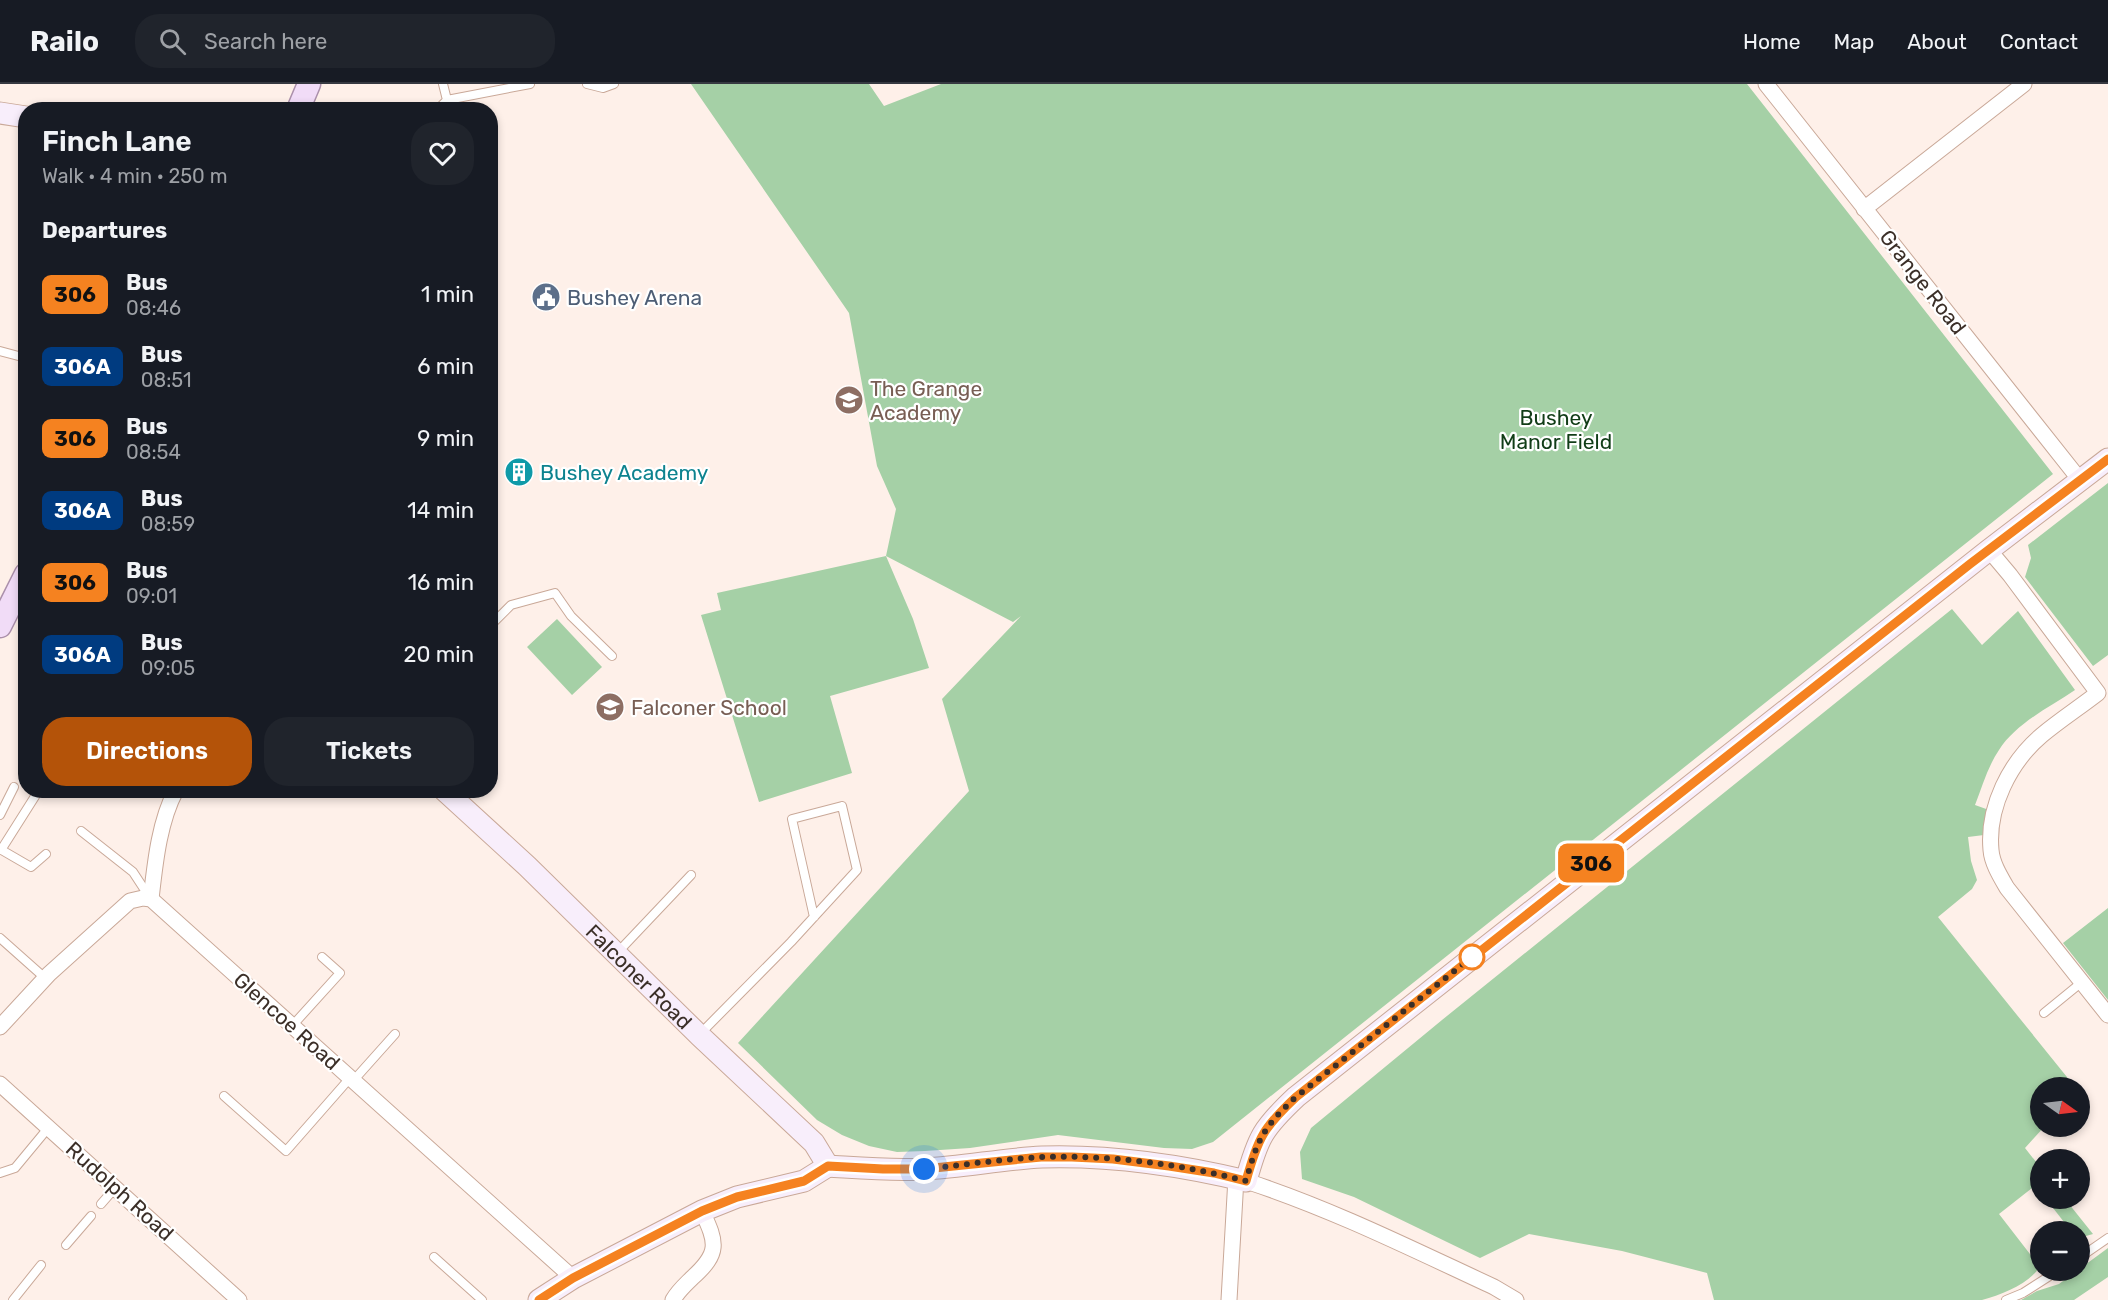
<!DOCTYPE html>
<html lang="en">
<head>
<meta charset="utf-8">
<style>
  body { margin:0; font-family:Rubik,sans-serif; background:#20242c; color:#f1f3f6; height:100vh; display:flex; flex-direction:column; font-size:22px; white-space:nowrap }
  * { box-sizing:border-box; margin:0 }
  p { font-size:20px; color:#9ea1a6 }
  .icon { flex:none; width:33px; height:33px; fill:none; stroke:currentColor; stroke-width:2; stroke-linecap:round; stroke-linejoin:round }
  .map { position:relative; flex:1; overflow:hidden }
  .panel { position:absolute; left:18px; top:18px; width:480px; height:696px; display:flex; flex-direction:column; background:#171b24; border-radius:24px; box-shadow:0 3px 9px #0003 }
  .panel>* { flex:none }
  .badge { padding:0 12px; border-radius:9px; font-size:21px; line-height:39px }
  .needle { width:39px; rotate:104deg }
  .fabs { position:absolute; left:2030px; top:993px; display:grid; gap:12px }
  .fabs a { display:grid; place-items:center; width:60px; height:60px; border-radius:50%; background:#171b24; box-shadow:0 3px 9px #0003; font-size:30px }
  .you { position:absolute; width:30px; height:30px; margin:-15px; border:4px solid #fff; border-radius:50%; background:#1a73e8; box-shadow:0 0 0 9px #1a73e833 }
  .map>.badge { position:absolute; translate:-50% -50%; box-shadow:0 0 0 3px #fff }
  h2 { padding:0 24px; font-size:22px; line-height:54px }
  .round { display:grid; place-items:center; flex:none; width:63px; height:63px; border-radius:24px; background:#20242c }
  .summary { display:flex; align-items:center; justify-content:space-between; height:102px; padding:0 24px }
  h1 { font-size:28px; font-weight:600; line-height:45px }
  .cta { display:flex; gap:12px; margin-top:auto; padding:12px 24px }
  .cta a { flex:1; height:69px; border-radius:24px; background:#b45309; color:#fff; font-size:24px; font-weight:600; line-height:69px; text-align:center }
  .cta a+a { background:#20242c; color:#f1f3f6 }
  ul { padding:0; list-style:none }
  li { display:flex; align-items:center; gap:18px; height:72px; padding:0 24px }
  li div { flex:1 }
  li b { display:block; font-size:22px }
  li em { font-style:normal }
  li .badge { min-width:66px; font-weight:700; text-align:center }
  header { display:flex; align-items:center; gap:36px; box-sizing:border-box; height:84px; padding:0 30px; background:#171b24; border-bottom:2px solid #363941 }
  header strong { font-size:28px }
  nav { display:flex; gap:33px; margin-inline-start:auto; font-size:21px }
  .search { width:420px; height:54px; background:#20242c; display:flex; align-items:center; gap:15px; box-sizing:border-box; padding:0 21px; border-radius:24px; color:#9ea1a6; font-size:22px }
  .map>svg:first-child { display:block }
  .green { fill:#a5d0a6 }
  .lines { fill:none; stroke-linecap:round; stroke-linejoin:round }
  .lane-casing { stroke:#c9a898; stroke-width:10 }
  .street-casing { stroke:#c9a898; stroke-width:17 }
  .secondary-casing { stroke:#c9a898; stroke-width:23 }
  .primary-casing { stroke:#ab90ab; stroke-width:25 }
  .lane { stroke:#fff; stroke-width:8 }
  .street { stroke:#fff; stroke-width:15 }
  .secondary { stroke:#f8eefb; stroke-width:21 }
  .primary { stroke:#f1dcf7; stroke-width:22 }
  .line-casing { stroke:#fff; stroke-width:14 }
  .line { stroke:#f58220; stroke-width:9 }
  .walk { stroke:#3b2f28; stroke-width:6; stroke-dasharray:0 10.8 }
  .stop-dot { fill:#fff; stroke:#f58220; stroke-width:3 }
  .labels { text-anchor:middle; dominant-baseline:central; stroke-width:4.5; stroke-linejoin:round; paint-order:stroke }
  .street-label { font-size:21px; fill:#3b2f28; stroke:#fff }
  .service-label { font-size:21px; fill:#4e5e75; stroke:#fff; text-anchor:start }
  .education-label { font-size:21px; fill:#785e54; stroke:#fff; text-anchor:start }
  .park-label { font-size:21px; fill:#113d17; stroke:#fff }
  .culture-label { font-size:21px; fill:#0d838f; stroke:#fff; text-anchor:start }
</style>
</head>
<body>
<header>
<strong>Railo</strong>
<div class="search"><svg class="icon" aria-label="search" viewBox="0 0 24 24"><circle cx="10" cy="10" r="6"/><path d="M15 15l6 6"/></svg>Search here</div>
<nav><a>Home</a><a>Map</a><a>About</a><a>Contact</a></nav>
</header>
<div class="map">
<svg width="2108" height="1216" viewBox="0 0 2108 1216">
  <rect width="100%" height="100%" fill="#fef0e9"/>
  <path class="green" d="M691 0H869L884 22 941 0H1747L2053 390 1213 1058 1192 1065 1164 1064 1058 1051 970 1064 925 1067 897 1068 869 1062 842 1051 817 1036 738 959 969 707 942 615 1021 532 1013 538 886 472 913 535 929 584 830 612 852 689 759 718 701 531 721 526 717 509 886 472 896 425 877 382 849 229Z
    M2108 399V571L2093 582 2025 493 2031 474 2028 461Z
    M1952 525 1982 561 2018 527 2075 606C2050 623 2016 639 1999 666 1988 682 1982 703 1975 721L1989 726 1984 751 1968 753 1971 777 1977 796 1972 805 1938 833 2075 1003 2040 1004V1042L2044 1043 2025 1064 2040 1083V1106L2036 1101 1999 1130 2040 1183C2027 1201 2003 1210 1982 1216H1714L1707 1189 1622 1167 1529 1150 1480 1174 1354 1113 1302 1095 1300 1068 1311 1044 1442 936Z
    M557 535 602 583 572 611 527 563Z
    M2108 824V916L2063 859Z
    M2046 1115H2065L2093 1150 2079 1154V1148L2071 1147Z
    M2108 1164V1193L2074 1216H2021L2037 1207 2059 1200Z"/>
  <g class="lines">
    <g class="lane-casing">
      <path id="lane" d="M443 0 447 16
        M587 0 603 4 614 0
        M437 26 447 16 530 0
        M0 267 26 274
        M490 542 511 521 555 509 571 532 612 572
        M0 731 14 703
        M81 747 133 788 150 814
        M0 765 31 783 46 770
        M1 766 39 706
        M0 854 45 894
        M618 868 691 791
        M2044 929 2082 898
        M292 942 340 889 322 873
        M700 950 791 858 857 786 842 722 792 735 814 833
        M353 997 395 950
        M224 1012 286 1067 350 994
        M0 1089 15 1084 49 1043
        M101 1120 115 1104
        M66 1161 91 1132
        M434 1173 482 1216
        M2079 1174 2108 1154
        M13 1216 41 1181
        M2006 1216 2023 1209 2059 1186"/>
    </g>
    <g class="street-casing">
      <path id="street" d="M1766 0 2080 396
        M1864 125 2024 0
        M1989 466 2010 491 2098 609C2080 623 2060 636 2042 651 2010 678 1987 723 1991 766 1992 779 2000 792 2007 804L2108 931
        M151 815C155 780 159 738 176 706
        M0 943 49 890 130 817 143 814 151 815 573 1194
        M0 1000 239 1216
        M1246 1097C1332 1125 1412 1165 1494 1203L1516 1216
        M673 1216C678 1207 685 1201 692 1194 720 1169 717 1159 702 1127
        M1229 1216 1236 1094"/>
    </g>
    <g class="secondary-casing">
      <g id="secondary">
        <path d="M0 29 26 33"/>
        <path id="s1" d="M444 706 527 782 699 951 814 1059 828 1082"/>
        <path d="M828 1082C860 1084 892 1087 924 1085 963 1083 1003 1075 1042 1073 1111 1071 1180 1081 1246 1097 1258 1053 1263 1044 1296 1013L1989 466 2108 375"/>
        <path d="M539 1216 573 1194 702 1127 737 1113 804 1097 828 1082"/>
      </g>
    </g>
    <g class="primary-casing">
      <path id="primary" d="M298 26 309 0
        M0 542 26 490"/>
    </g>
    <use href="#lane" class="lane"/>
    <use href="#street" class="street"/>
    <use href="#secondary" class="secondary"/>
    <use href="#primary" class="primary"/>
  </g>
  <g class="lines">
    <g class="line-casing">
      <path id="line" d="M539 1216 573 1194 702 1127 737 1113 804 1097 828 1082 883 1085H924L1041 1073H1072L1113 1075 1169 1082 1214 1089 1246 1097C1258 1054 1263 1044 1296 1013L1970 480 2108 375"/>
    </g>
    <use href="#line" class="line"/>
    <path class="walk" d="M924 1085C963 1081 1003 1075 1042 1073 1110 1071 1180 1080 1246 1097 1258 1054 1263 1044 1296 1013L1472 873"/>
  </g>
  <defs>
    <g id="civic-disc" transform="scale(1.5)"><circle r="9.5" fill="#5c6f8a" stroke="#fff"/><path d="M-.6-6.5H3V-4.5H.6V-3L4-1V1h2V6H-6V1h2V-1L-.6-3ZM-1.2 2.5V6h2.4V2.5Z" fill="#fff"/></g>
    <g id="school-disc" transform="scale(1.5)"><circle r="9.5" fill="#8d6e63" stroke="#fff"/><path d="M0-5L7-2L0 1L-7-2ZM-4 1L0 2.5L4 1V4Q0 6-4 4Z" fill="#fff"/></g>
    <g id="building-disc" transform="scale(1.5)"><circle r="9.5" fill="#0f9aa8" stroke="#fff"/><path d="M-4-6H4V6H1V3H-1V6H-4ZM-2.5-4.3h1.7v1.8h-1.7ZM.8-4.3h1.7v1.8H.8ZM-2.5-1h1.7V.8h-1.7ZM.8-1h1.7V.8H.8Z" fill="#fff"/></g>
  </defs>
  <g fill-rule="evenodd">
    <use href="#civic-disc" x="546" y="213"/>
    <use href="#school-disc" x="849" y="316"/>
    <use href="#building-disc" x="519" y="388"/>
    <use href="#school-disc" x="610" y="623"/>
  </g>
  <circle class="stop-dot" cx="1472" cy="873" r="12"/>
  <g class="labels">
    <g class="street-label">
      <text transform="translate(1923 198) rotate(52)">Grange Road</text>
      <text stroke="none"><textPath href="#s1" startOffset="270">Falconer Road</textPath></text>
      <text transform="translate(287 937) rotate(42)">Glencoe Road</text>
      <text transform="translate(120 1107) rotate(42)">Rudolph Road</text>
    </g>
    <g class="service-label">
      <text x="567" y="213">Bushey Arena</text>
    </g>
    <g class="education-label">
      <text x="870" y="304">The Grange<tspan x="870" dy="24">Academy</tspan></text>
      <text x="631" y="623">Falconer School</text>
    </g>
    <g class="park-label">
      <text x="1556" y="333">Bushey<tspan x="1556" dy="24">Manor Field</tspan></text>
    </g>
    <g class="culture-label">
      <text x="540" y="388">Bushey Academy</text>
    </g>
  </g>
</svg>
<div class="fabs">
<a><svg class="needle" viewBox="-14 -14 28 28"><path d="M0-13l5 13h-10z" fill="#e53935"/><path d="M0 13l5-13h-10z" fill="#9ea1a6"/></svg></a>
<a>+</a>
<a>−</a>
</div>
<div class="you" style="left:924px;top:1085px"></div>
<b class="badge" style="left:1591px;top:779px;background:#f58220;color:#111">306</b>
<section class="panel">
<div class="summary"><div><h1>Finch Lane</h1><p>Walk · 4 min · 250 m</p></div><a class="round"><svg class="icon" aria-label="heart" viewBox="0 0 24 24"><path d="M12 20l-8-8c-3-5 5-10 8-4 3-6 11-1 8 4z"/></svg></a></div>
<h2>Departures</h2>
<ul>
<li><span class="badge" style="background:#f58220;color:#111">306</span><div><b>Bus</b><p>08:46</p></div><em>1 min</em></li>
<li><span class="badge" style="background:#003b80;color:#fff">306A</span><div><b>Bus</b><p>08:51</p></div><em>6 min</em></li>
<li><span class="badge" style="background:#f58220;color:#111">306</span><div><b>Bus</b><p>08:54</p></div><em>9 min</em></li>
<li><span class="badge" style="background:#003b80;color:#fff">306A</span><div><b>Bus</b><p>08:59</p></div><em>14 min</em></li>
<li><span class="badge" style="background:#f58220;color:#111">306</span><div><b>Bus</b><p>09:01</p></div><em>16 min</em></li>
<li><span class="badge" style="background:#003b80;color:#fff">306A</span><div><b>Bus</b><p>09:05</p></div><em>20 min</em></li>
</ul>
<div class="cta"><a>Directions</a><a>Tickets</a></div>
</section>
</div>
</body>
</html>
